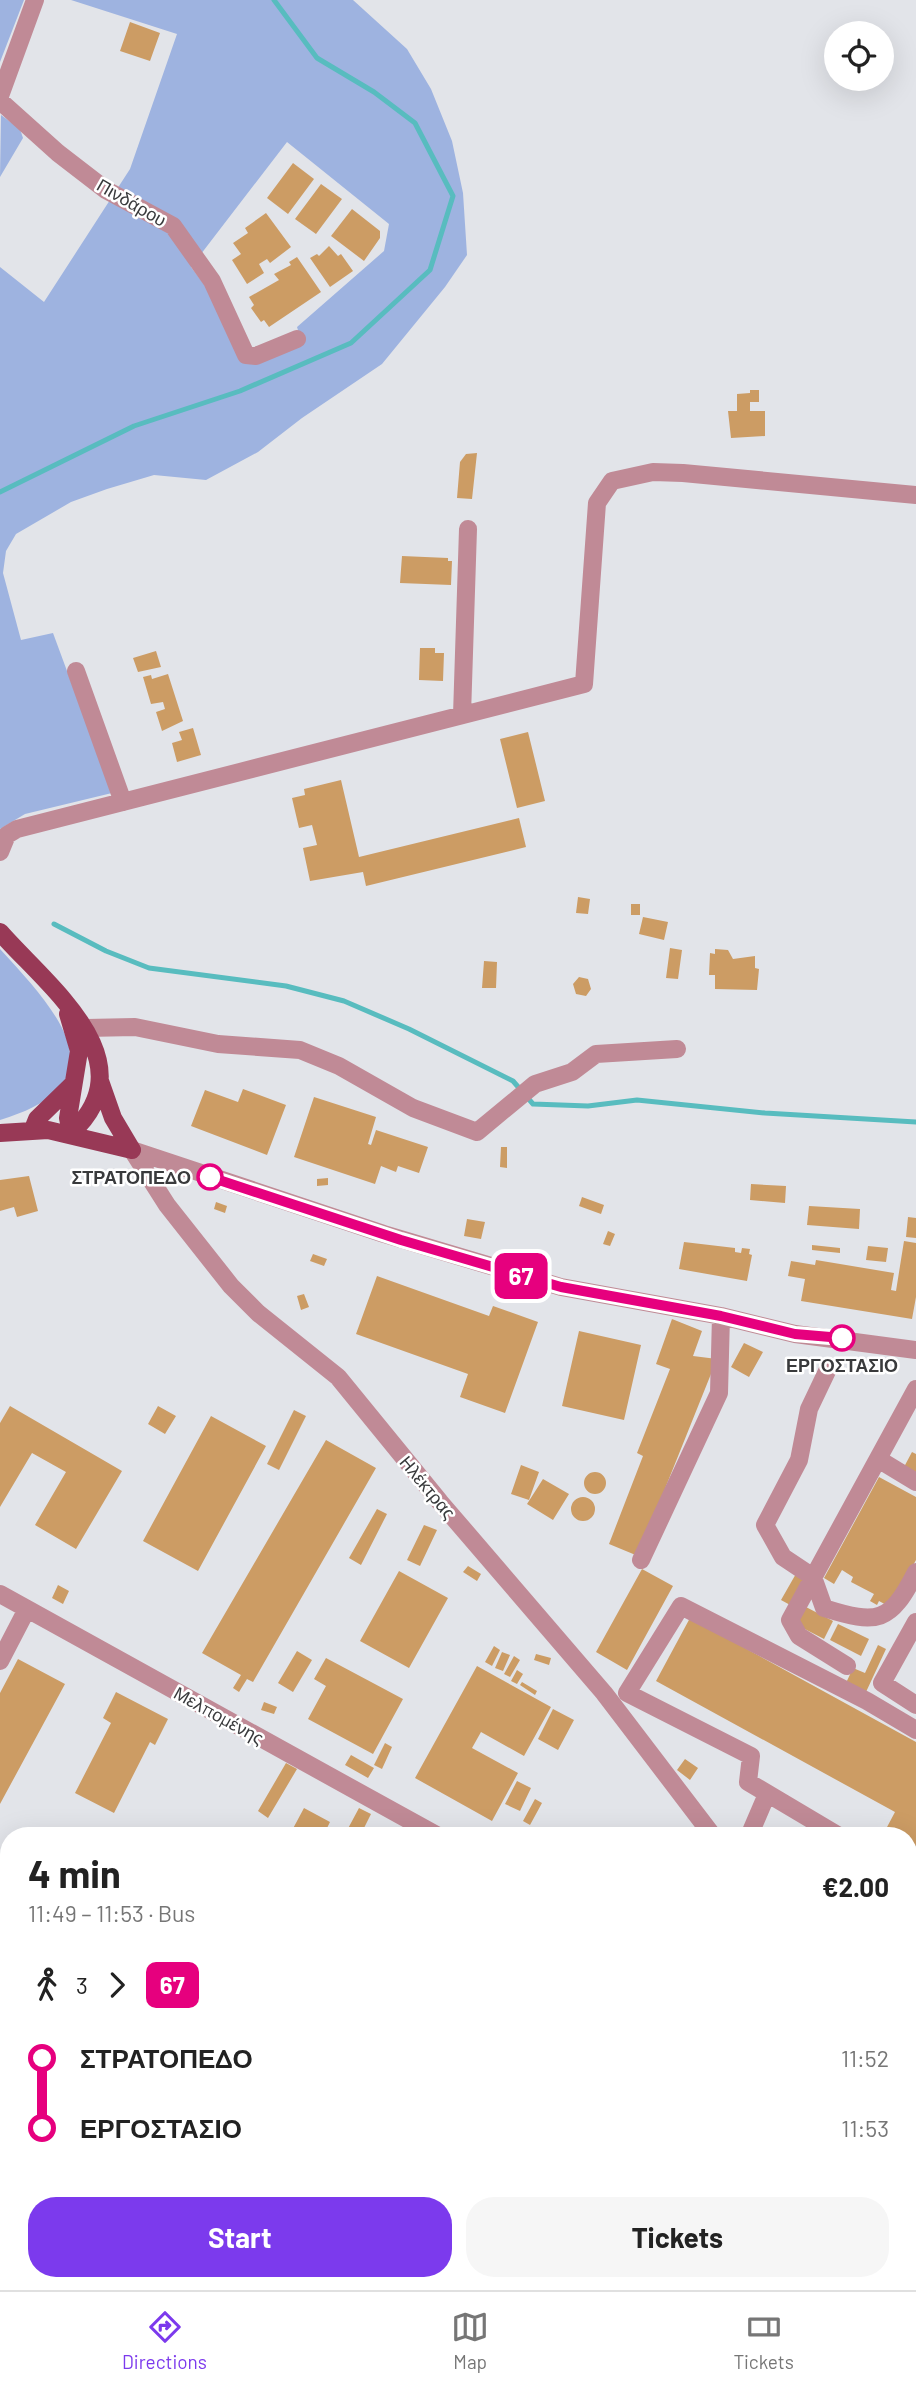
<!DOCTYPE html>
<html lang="en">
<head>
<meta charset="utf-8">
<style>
  body { margin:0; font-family:Barlow,sans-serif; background:#f6f6f6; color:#222; height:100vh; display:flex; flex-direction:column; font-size:26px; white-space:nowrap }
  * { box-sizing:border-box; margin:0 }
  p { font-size:23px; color:#767676 }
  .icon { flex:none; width:38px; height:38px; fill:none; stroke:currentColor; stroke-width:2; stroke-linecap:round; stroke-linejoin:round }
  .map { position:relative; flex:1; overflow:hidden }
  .drawer { position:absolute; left:0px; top:1827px; width:917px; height:464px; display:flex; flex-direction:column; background:#fff; border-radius:28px 28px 0 0; box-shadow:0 7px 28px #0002 }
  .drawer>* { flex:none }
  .badge { padding:0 14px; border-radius:10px; font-size:24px; line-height:46px }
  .tools { position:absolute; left:824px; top:21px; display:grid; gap:14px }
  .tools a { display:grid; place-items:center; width:70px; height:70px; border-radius:50%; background:#fff; box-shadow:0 7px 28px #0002; font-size:35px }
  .map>.badge { position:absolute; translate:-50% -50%; box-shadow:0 0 0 4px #fff }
  .legs { display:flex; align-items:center; gap:10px; height:77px; padding:0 28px; font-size:23px }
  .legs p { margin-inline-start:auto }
  .headline { display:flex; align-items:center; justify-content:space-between; height:119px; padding:0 28px }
  h1 { font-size:38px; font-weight:700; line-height:52px }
  .primary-button { display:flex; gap:14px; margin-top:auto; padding:14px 28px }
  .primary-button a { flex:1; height:80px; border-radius:28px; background:#7c3aed; color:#fff; font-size:28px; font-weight:700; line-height:80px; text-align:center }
  .primary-button a+a { background:#f6f6f6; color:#222 }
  ul { padding:0 28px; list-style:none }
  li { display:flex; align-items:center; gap:24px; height:70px; font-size:26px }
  li i { display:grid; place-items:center; width:10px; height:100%; margin:0 9px; background:currentColor }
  li i::after { content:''; width:18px; height:18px; margin:-9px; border:5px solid; border-radius:50%; background:#fff }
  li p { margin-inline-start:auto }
  li:first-child i { background:linear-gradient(#0000 50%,currentColor 0) }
  li:last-child i { background:linear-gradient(currentColor 50%,#0000 0) }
  .menu { display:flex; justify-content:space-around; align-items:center; height:98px; border-top:2px solid #e0e0e0; background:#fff; font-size:19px; color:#767676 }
  .menu a { display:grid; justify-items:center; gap:4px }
  .menu .selected { color:#7c3aed }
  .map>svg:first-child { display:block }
  .green { fill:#9eb3e0; fill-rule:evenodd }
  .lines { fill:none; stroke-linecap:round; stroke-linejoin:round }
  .stream { stroke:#58bcbf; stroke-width:5 }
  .building { fill:#cc9c64 }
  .minor { stroke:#c08a96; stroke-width:18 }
  .major { stroke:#983956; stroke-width:18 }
  .line-1-casing { stroke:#fff; stroke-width:16 }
  .line-1 { stroke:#e6007e; stroke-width:10 }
  .stop-1-dot { fill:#fff; stroke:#e6007e; stroke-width:3.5 }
  .labels { text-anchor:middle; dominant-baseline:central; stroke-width:5; stroke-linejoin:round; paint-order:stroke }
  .street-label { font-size:18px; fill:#393a3c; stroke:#fff }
  .stop-label { font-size:18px; font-weight:bold; fill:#393a3c; stroke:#fff; text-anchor:end }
</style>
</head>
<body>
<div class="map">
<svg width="916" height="2290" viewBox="0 0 916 2290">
  <rect width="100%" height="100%" fill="#e2e4e9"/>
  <path class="green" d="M0 0H24L0 62Z
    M71 0H353L407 49 431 89 452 141 463 193 467 255 445 287 382 364 302 418 258 452 206 480 154 475 107 489 71 502 16 534 6 551 3 573 21 640 53 633 112 793 25 814 0 829V267L44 302 130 169 177 34ZM287 142 389 224 384 251 297 327 301 340 243 362 206 287 191 267Z
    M1 115 20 129 23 138 0 177Z
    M0 949C57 1011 125 1083 0 1120Z"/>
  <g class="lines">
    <path class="stream" d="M0 492 134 426 240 391 351 343 430 270 453 196 415 123 374 92 317 58 274 0
      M54 924 106 951 149 968 286 986 344 1001 409 1029 513 1081 533 1104 588 1106 637 1100 765 1113 916 1122"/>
  </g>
  <path class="building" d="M130 22 160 33 150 61 120 51Z
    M293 163 314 179 288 214 267 198Z
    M321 184 342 199 316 234 295 219Z
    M352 209 380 231V238L364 261 331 236Z
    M266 213 291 247 270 263 267 259 259 264 264 273 247 284 232 260 241 254 233 243 248 233 245 228Z
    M329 246 338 256 341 254 353 271 330 287 310 258 317 254 319 256Z
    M297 257 321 292 269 327 264 320 261 322 251 308 254 305 249 297 279 280 274 274 291 265 289 262Z
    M750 390H759V402H750V411H765V436L731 438 728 411H737V394L750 393Z
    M477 453 472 499 457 498 460 462 466 454Z
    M402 556 448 558V561H452L451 585 400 583Z
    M420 648H435V653H444L443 681 419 680Z
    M156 651 161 667 138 672 133 658Z
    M168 674 183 721 162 731 156 712 165 709 163 702 151 704 143 677 151 675 152 679Z
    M193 728 201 755 177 762 172 743 182 740 179 732Z
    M528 732 545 801 517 808 500 739Z
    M341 780 359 857 519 818 526 847 366 886 363 872 310 881 303 848 317 845 312 825 299 828 292 798 305 795 304 789Z
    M578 897 590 899 588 914 576 913Z
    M631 904H640V915H631Z
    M643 917 668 922 664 940 639 934Z
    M670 948 682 950 678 979 666 978Z
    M715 949 728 950 733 959 755 956V968L759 969 757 990 715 989V975H709L710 953 715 954Z
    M484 961 497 962 496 988H482Z
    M579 977 588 979 591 989 586 996 576 994 573 984Z
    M243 1089 286 1105 267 1155 191 1126 205 1090 238 1102Z
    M314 1097 376 1117 368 1144 371 1145 376 1130 428 1147 419 1173 398 1166 396 1172 381 1166 375 1184 294 1157Z
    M501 1147H507V1168L500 1167Z
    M29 1176 38 1211 17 1217 14 1207 0 1211V1180Z
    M328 1178V1185L317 1186V1179Z
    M751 1184 786 1186 785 1203 750 1200Z
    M582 1197 604 1205 601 1214 579 1206Z
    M216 1202 227 1206 225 1213 214 1209Z
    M809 1206 860 1209 859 1229 807 1225Z
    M908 1217 916 1218V1238L906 1237Z
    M467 1219 485 1222 481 1239 464 1236Z
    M608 1231 615 1234 610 1246 603 1244Z
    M904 1241 916 1243V1297L912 1319 801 1301 805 1279 788 1276 791 1261 815 1265 816 1260 894 1273 891 1290 896 1291Z
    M684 1242 735 1248V1252L741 1253 742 1248 750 1249 749 1254 752 1255 747 1281 679 1269Z
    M812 1245 840 1248V1253L812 1250Z
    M868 1246 888 1248 886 1262 866 1260Z
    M313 1254 327 1259 324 1266 310 1261Z
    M377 1276 489 1316 493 1306 538 1322 505 1413 460 1397 468 1374 356 1334Z
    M304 1294 309 1307 301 1310 297 1296Z
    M672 1319 702 1331 693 1356 717 1359 638 1556 609 1544 643 1456 637 1453 670 1369 656 1364Z
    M579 1331 641 1345 624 1420 562 1406Z
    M744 1343 763 1352 749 1377 731 1367Z
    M10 1406 122 1471 76 1549 35 1525 66 1472 32 1453 0 1507V1423Z
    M158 1406 176 1416 165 1434 148 1424Z
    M294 1410 306 1416 279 1470 267 1464Z
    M211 1416 266 1446 198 1571 143 1541Z
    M326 1440 376 1468 253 1682 247 1679 239 1692 233 1688 241 1675 202 1653Z
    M912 1452 916 1454V1473L904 1467Z
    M521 1465 539 1472 529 1500 511 1494Z
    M584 1483a11 11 0 1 1 22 0a11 11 0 1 1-22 0Z
    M879 1477 916 1497V1560L890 1607 879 1601 877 1605 870 1601 874 1594 851 1582 853 1577 842 1570 834 1584 824 1578Z
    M543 1479 569 1494 553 1520 527 1504Z
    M571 1509a12 12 0 1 1 24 0a12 12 0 1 1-24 0Z
    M377 1509 387 1514 361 1565 349 1558Z
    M424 1525 437 1530 420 1566 407 1560Z
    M468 1566 481 1574 477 1581 463 1572Z
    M642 1569 673 1586 627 1670 596 1652Z
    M399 1571 448 1598 409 1668 360 1641Z
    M797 1572 808 1579 792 1606 781 1600Z
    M58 1585 69 1591 63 1604 52 1598Z
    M804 1606 833 1621 824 1639 795 1624Z
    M690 1618 916 1742V1846L908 1841V1836H898L886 1829 895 1812 656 1681Z
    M838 1624 869 1639 861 1656 830 1640Z
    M878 1645 886 1649 866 1692 846 1683 853 1668 865 1673Z
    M494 1646 500 1650 492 1666 485 1662Z
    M297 1651 312 1660 293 1692 278 1683Z
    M502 1652 510 1655 503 1671 495 1668Z
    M536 1654 551 1658 549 1665 534 1660Z
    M514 1656 520 1660 510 1677 504 1674Z
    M326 1658 403 1699 373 1754 308 1719 326 1686 314 1679Z
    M18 1659 65 1684 0 1804V1693Z
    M477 1666 551 1707 524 1756 481 1732 472 1748 518 1773 492 1821 415 1778Z
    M517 1670 523 1674 517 1684 511 1681Z
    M522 1682 537 1691 535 1695 520 1685Z
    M116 1692 168 1719 155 1745 150 1742 114 1813 75 1793 111 1723 103 1718Z
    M264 1702 277 1707 274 1714 261 1710Z
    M553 1709 574 1720 558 1750 538 1739Z
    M385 1743 392 1747 382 1769 374 1765Z
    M351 1755 374 1768 368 1778 345 1765Z
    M685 1759 698 1768 690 1780 677 1770Z
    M286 1763 297 1769 268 1818 258 1811Z
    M517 1781 531 1788 520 1811 505 1804Z
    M535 1799 542 1803 530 1825 523 1821Z
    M304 1808 330 1822 323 1836H289Z
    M359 1808 371 1814 360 1836H344Z
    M908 1886 916 1890V1898L908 1913Z
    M0 1977 9 1982V1994L0 1989Z
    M9 2129V2220L0 2215V2145Z
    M141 2282H232L228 2290H157Z
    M269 2282H322L323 2290H265Z
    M392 2282H408L421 2290H388Z
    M747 2282H810L824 2290H742Z"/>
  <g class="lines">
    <path class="minor" d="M0 96 35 0
      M0 101 58 153 106 190 173 226 212 281 246 355 256 356 297 339
      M76 671 123 802
      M462 715 468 529
      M0 852 7 835 17 829 584 684 597 503 612 481 653 472 683 473 916 495
      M86 1028 135 1027 218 1044 300 1050 339 1066 413 1108 477 1132 535 1084 572 1072 596 1054 677 1049
      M132 1150 167 1205 231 1286 258 1313 338 1377 440 1502 604 1693 713 1836
      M132 1150 384 1234 561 1287 721 1316 795 1334 916 1350
      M829 1367 809 1409 799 1460 765 1525 783 1557 813 1577 824 1608C878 1625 890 1623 916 1572
      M878 1459 916 1482
      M641 1560 719 1393 721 1316
      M0 1594 438 1836
      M916 1622 882 1683 916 1705
      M0 1661 27 1609
      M847 1666 799 1636 790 1620 916 1389
      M749 1836 767 1794
      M839 1836 748 1782 751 1756 627 1693 681 1606 867 1701 916 1730
      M908 1870 916 1871
      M908 1925 916 1910
      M908 2073 916 2083
      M908 2134 916 2122
      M708 2290 712 2282
      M837 2290 839 2282"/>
    <path class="major" d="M0 932C46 985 150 1061 71 1133
      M68 1014 79 1051 68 1118 71 1133
      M100 1081 113 1118 132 1150
      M33 1129 37 1119 73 1084
      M0 1133 48 1130 132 1150"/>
  </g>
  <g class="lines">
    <g class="line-1-casing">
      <path id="line-1" d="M210 1177 401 1240 561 1287 721 1316 795 1334 842 1338"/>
    </g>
    <use href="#line-1" class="line-1"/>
  </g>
  <g class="stop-1-dot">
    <circle cx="210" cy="1177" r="12"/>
    <circle cx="842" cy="1338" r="12"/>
  </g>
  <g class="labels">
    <g class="street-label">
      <text transform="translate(132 202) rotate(30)">Πινδάρου</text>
      <text transform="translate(428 1487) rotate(50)">Ηλέκτρας</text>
      <text transform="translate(219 1715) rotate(29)">Μελπομένης</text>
    </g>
    <g class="stop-label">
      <text x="191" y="1177">ΣΤΡΑΤΟΠΕΔΟ</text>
      <text x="842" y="1365" text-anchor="middle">ΕΡΓΟΣΤΑΣΙΟ</text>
    </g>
  </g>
</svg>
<div class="tools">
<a><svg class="icon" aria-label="locate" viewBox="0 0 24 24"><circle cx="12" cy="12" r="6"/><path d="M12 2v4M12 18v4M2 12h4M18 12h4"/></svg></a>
</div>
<b class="badge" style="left:521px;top:1276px;background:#e6007e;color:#fff">67</b>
<section class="drawer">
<div class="headline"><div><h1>4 min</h1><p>11:49 – 11:53 · Bus</p></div><b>€2.00</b></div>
<div class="legs"><svg class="icon" aria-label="walk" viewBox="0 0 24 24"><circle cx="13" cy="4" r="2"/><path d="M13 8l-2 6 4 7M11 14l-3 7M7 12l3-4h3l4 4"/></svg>3<svg class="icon" aria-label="forward" viewBox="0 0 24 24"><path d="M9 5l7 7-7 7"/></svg><b class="badge" style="background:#e6007e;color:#fff">67</b></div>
<ul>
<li><i style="color:#e6007e"></i><b>ΣΤΡΑΤΟΠΕΔΟ</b><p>11:52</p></li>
<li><i style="color:#e6007e"></i><b>ΕΡΓΟΣΤΑΣΙΟ</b><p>11:53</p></li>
</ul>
<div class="primary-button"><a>Start</a><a>Tickets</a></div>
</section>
</div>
<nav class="menu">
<a class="selected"><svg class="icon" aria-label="directions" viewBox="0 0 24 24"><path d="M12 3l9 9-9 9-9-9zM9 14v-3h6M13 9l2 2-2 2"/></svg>Directions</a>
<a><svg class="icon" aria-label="map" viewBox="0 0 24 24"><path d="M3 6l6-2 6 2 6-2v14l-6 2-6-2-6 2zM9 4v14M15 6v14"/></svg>Map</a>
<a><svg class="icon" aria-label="tickets" viewBox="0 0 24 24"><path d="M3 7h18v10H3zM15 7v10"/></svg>Tickets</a>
</nav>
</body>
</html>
